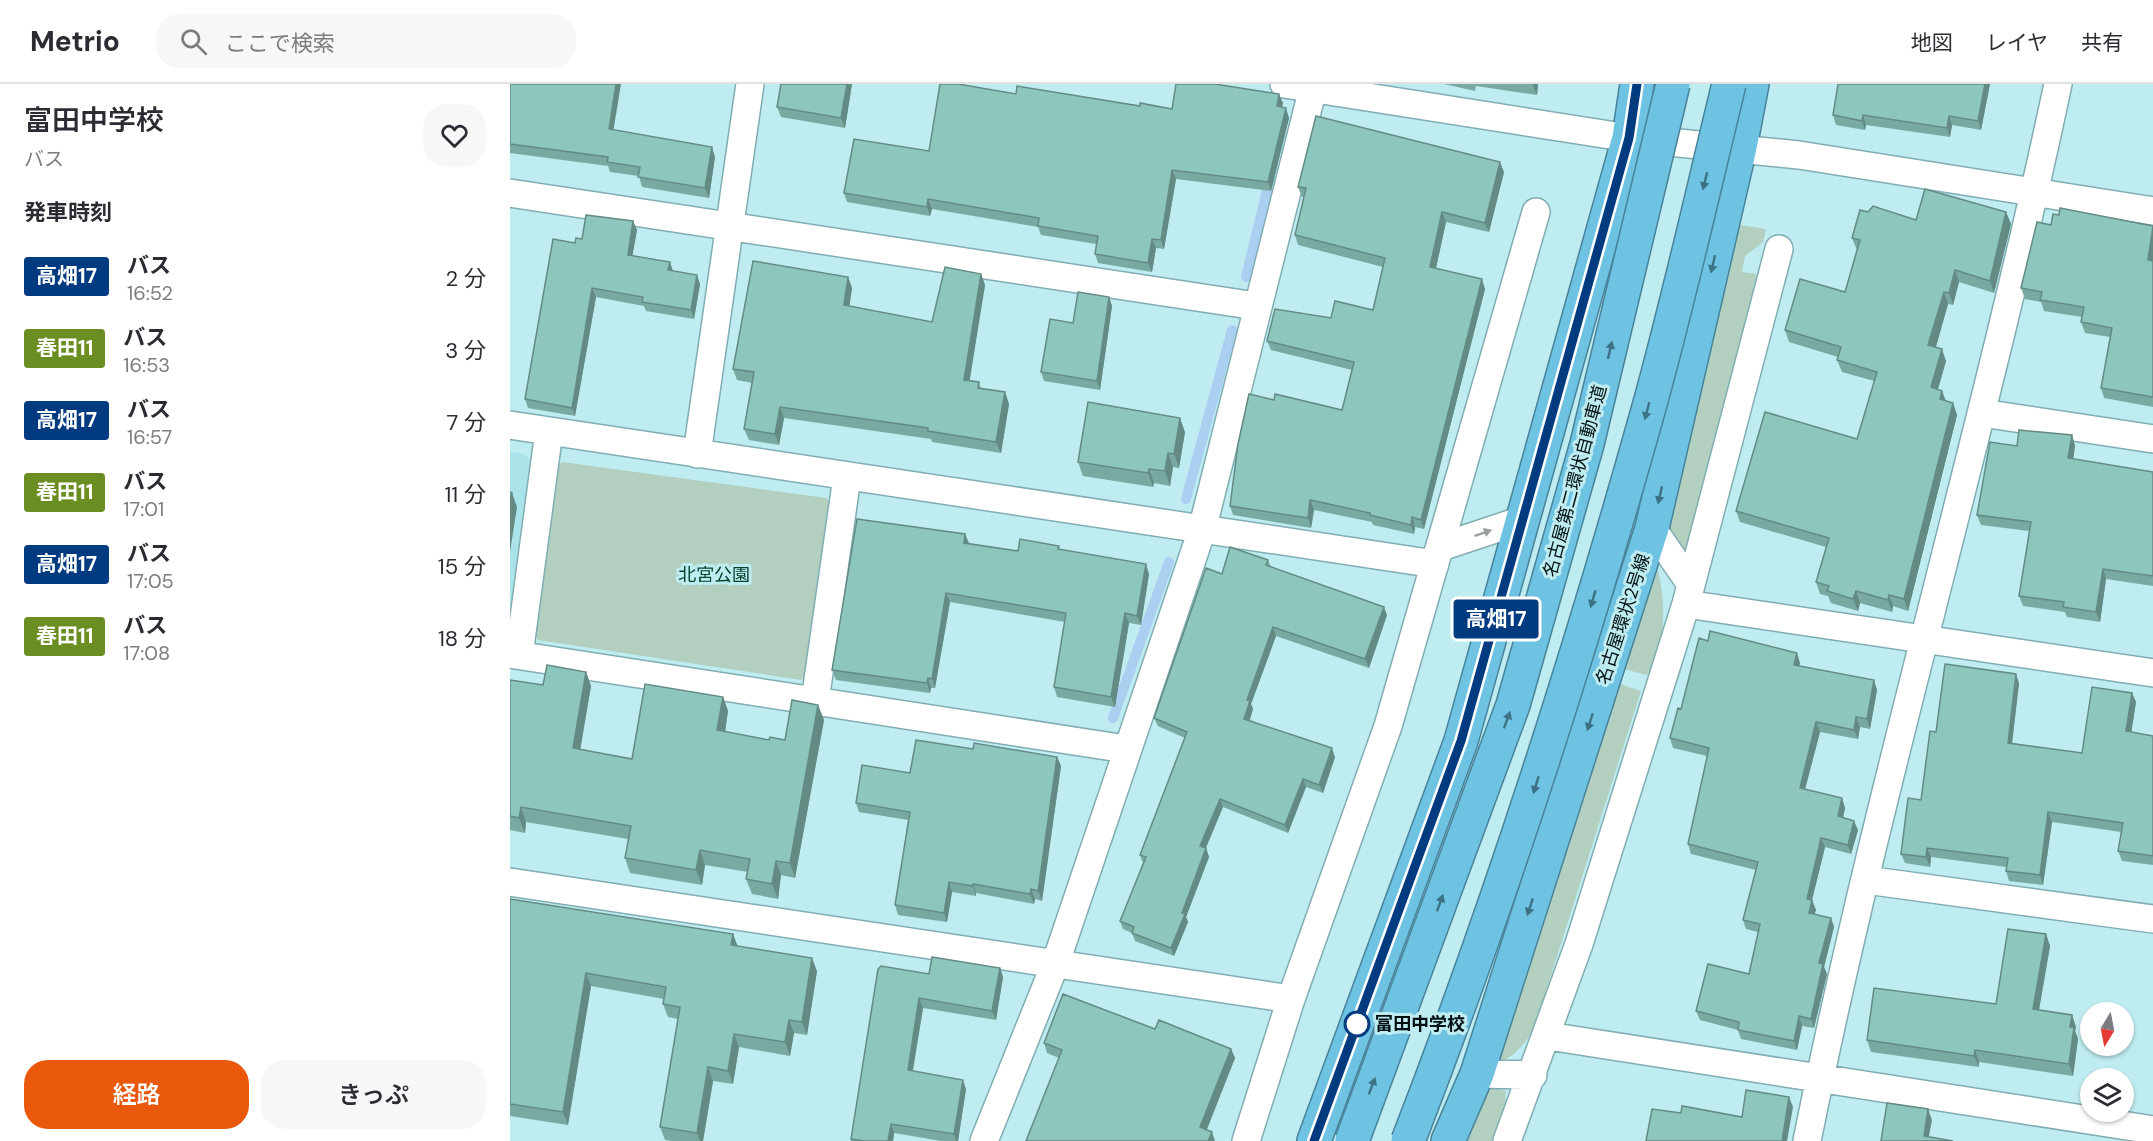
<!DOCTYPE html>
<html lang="ja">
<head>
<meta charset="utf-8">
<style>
  body { margin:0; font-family:"DM Sans","Noto Sans JP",sans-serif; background:#f7f7f7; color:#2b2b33; height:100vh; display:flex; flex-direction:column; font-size:22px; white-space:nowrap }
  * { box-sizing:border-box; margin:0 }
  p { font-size:20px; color:#7c7c81 }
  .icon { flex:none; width:33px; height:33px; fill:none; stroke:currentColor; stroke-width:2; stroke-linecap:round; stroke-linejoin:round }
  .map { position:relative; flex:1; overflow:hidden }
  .details { display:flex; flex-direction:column; background:#fff; width:510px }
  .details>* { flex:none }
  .badge { padding:0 12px; border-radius:4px; font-size:21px; line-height:39px }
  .needle { width:39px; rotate:190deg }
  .tools { position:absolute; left:1570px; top:918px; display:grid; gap:12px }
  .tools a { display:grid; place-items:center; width:54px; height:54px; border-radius:50%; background:#fff; box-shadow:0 2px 4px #0004; font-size:30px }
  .map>.badge { position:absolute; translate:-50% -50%; box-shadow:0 0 0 3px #fff }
  h2 { padding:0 24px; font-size:22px; line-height:54px }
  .round { display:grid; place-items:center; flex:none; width:63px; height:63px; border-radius:24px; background:#f7f7f7 }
  .headline { display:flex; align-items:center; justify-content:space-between; height:102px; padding:0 24px }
  h1 { font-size:28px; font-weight:600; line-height:45px }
  .action { display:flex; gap:12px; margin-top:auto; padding:12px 24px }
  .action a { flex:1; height:69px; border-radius:24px; background:#ea580c; color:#fff; font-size:24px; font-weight:600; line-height:69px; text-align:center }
  .action a+a { background:#f7f7f7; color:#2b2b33 }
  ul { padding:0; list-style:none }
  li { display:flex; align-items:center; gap:18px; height:72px; padding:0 24px }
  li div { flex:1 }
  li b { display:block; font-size:22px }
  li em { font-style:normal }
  li .badge { min-width:66px; font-weight:700; text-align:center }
  header { display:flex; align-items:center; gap:36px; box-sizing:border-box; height:84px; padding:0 30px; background:#fff; border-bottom:2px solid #e1e1e2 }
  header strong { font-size:28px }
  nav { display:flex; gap:33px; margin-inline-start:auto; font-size:21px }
  .search { width:420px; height:54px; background:#f7f7f7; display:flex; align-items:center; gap:15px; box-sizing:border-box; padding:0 21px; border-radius:24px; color:#7c7c81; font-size:22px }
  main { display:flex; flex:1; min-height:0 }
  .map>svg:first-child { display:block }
  .built { fill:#aae3e9 }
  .green { fill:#b2cfbf }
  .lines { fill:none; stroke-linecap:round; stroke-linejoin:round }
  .stream { stroke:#aacff0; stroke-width:10 }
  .street-casing { stroke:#80adb2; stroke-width:30 }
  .highway-casing { stroke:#488399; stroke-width:36 }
  .street { stroke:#fff; stroke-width:27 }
  .highway { stroke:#6ec2e2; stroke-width:33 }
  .highway-bridge-casing { stroke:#488399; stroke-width:36; stroke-linecap:butt }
  .highway-bridge { stroke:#6ec2e2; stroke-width:33 }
  .wall { fill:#79aaa2 }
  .shaded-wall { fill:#638b84 }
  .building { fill:#8dc6bc; stroke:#638b84; stroke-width:1.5 }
  .oneway { fill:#3d7184 }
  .oneway2 { fill:#999fa0 }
  .line-casing { stroke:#fff; stroke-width:14 }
  .line { stroke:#003b80; stroke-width:9 }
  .stop-dot { fill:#fff; stroke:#003b80; stroke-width:3 }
  .labels { text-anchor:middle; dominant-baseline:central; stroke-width:6; stroke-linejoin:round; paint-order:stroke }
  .street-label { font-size:18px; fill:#010f11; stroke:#beecf1 }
  .park-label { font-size:18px; fill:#02422a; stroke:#beecf1 }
  .stop-label { font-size:18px; font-weight:bold; fill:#010f11; stroke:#beecf1; text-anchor:start }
</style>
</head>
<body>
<header>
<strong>Metrio</strong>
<div class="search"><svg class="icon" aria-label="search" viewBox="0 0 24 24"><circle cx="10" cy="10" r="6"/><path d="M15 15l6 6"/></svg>ここで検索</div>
<nav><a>地図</a><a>レイヤ</a><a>共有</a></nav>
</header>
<main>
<section class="details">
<div class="headline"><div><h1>富田中学校</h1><p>バス</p></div><a class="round"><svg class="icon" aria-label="heart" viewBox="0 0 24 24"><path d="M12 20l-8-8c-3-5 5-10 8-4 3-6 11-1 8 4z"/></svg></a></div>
<h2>発車時刻</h2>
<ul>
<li><span class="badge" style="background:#003b80;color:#fff">高畑17</span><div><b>バス</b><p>16:52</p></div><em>2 分</em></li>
<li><span class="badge" style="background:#6b8e23;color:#fff">春田11</span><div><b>バス</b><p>16:53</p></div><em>3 分</em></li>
<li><span class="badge" style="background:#003b80;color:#fff">高畑17</span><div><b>バス</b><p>16:57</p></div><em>7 分</em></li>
<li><span class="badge" style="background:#6b8e23;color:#fff">春田11</span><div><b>バス</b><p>17:01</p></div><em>11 分</em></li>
<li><span class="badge" style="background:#003b80;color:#fff">高畑17</span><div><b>バス</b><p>17:05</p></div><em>15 分</em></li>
<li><span class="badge" style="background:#6b8e23;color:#fff">春田11</span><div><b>バス</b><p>17:08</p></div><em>18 分</em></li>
</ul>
<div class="action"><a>経路</a><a>きっぷ</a></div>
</section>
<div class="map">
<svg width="1643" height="1057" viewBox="0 0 1643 1057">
  <rect width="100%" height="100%" fill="#beecf1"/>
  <path class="built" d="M0 368 14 370 23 379 0 543Z"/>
  <path class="green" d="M1230 141 1256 145 1253 158 1235 172 1232 188 1246 190 1248 199 1183 456 1176 465C1156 462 1158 447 1156 430Z
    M52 378 316 414 323 422 299 588 291 596 28 556 22 547 44 386Z
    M1144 472C1157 514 1155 544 1146 586L1136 591 1100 581Z
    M1094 595 1131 607 1023 948C1006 969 1001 978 973 980Z
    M983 1004 996 1007 994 1028 983 1057H951L971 1009Z"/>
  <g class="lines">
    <path class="stream" d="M736 193 760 94
      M676 415 722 246
      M603 634 659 478"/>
    <g class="street-casing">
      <path id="street" d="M774 0 1119 54 1289 71 1643 127
        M0 109 746 222
        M1472 329 1643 355
        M0 341 925 480
        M187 370 240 0
        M1142 444 1180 499
        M931 463 1015 435
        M1176 520 1643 589
        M0 570 616 665
        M9 571 39 347
        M305 617 337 393
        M1356 796 1643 835
        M0 798 781 915
        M1038 952 1643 1046
        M967 990 1023 991
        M474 1057 546 878 692 446 803 4
        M736 1057 781 915 878 642 1026 128
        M997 1057 1069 860 1176 520 1269 165
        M1297 1057C1368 702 1473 354 1548 0"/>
    </g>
    <g class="highway-casing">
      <path id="highway" d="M804 1057 951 657 1119 54 1127 0
        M938 1057 967 990 1142 444 1230 63 1242 0"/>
    </g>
    <use href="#street" class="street"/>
    <use href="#highway" class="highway"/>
    <g class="highway-bridge-casing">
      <path id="highway-bridge" d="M842 1057 1003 621 1077 360 1163 0
        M898 1057C990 820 1067 579 1136 334 1167 224 1192 111 1219 0"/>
    </g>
    <use href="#highway-bridge" class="highway-bridge"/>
  </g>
  <path class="wall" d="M0 0 104 46 205 73 199 114 132 103 129 92 100 88 98 82 0 69Z
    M342 0 335 44 271 33 267 23Z
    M934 0H1028L1027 11 966 2 965 7Z
    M1328 0H1480L1471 46 1442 41 1440 53 1356 41 1355 46 1326 41 1323 31Z
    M506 10 662 25 773 19 772 23 779 34 761 107 666 95 654 165 646 164 642 188 588 179 585 170 586 160 531 151 528 143 422 125 420 132 337 118 334 109 419 67Z
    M994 88 979 148 936 138 926 184 975 205 914 445 905 443 904 450 863 441 862 438 804 426 801 444 723 431 720 422 764 316 832 326 842 286 761 266 757 257 821 234 863 226 873 183 788 161 785 151 794 113H792L788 103Z
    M1358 128 1406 136 1496 128 1501 140 1484 209 1449 198 1443 221 1438 220 1426 263 1436 277 1428 305 1432 307 1436 317 1443 319 1447 331 1398 527 1383 522 1382 528 1350 519 1348 527 1321 519 1318 512 1310 510 1306 498 1316 463 1230 438 1226 427 1347 355 1364 297 1332 288 1327 276 1328 273 1279 258 1275 246 1335 208 1347 166 1342 154Z
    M123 137 127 146 122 172 163 187 190 200 184 235 136 227 134 222 86 213 65 332 18 324 15 315 72 155Z
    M1541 141 1643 142V323L1594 314 1591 304 1600 253 1575 249 1571 238 1572 233 1534 227 1531 218 1515 215 1511 204Z
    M471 190 475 201 459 296 469 298 471 305 495 308 499 320 491 369 422 358 421 355 274 334 269 361 239 356 234 345 242 299 227 296 223 285 338 193 342 204 339 222 422 238Z
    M599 213 602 222 590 306 534 297 531 288 563 239Z
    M675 348 669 384 663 383 660 402 644 399 643 403 573 392 568 378Z
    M1562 351 1565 362 1563 375 1643 388V502L1596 495 1590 538 1557 533 1555 528 1513 522 1509 512 1519 447 1471 441 1467 431 1507 362Z
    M455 450 459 459 508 467 549 462 550 465 639 490 631 541 619 539 605 623 547 613 544 603 555 538 440 518 425 604H421L420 609 326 596 322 586Z
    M758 476 761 483 877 531 859 584 766 552 741 620 743 625 740 636 825 673 813 709 796 703 778 749 713 723 696 764 699 773 676 833 678 838 664 872 625 857 622 849 613 845 610 837 633 779 630 771 675 654 648 642 644 634 712 490Z
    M1198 557 1290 579 1289 582 1367 606 1360 645 1350 643 1348 655 1310 648 1295 705 1332 714 1335 724 1333 734 1348 746 1341 770 1315 763 1302 816 1306 826 1304 830 1321 834 1324 843 1314 883 1317 890 1304 944 1292 942 1287 966 1231 955 1228 946 1190 936 1186 927 1239 890 1248 848 1236 845 1233 836 1246 786 1181 770 1178 760 1197 672 1163 664 1160 654Z
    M76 588 81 602 70 665 122 675 213 613 218 627 215 648 259 656H275L308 621 314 636 285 794 271 791 268 815 242 810 236 795 238 788 195 781 192 801 120 789 115 774 118 755 16 738 15 749 0 746V596L33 601Z
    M1509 599 1502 659 1572 669 1622 609 1626 618 1621 648 1643 652V781L1612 777 1608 767 1611 748 1542 738 1533 801 1499 797 1496 787V783L1421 773 1420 783 1395 779 1391 770 1411 716 1426 648Z
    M463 665 547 673 551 682 532 817 525 815 524 820 466 809V812L442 808 437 838 388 831 385 821 398 736 349 728 346 719 400 689Z
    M0 815 223 850 227 862 307 887 297 951 284 949 280 972 229 963 223 1000 203 997 193 1057H162L155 1056 150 1043 168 935 158 933 153 920 154 915 81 902 58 1041 0 1032Z
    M1536 850 1540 862 1529 926 1562 931 1566 943 1565 947 1568 955 1563 992 1469 978V983L1361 968 1357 956 1486 920Z
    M490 884 493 893 486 936 413 924 403 987 456 1005 448 1057H431L384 1049 383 1057H341V1055L419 890Z
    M645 945 721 965 725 974 696 1046 549 974 537 969 534 959Z"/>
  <path class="shaded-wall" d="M106 0H111L102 55 99 45Z
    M337 0H342L335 44 331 34Z
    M1023 0H1028L1027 11 1023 2Z
    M1475 0H1480L1471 46 1468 37Z
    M769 10 773 19 770 31 767 22Z
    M776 24 779 34 761 107 758 98Z
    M1353 31 1356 41 1355 46 1352 37Z
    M1439 32 1442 41 1440 53 1437 44Z
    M202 63 205 73 199 114 195 104Z
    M990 78 994 88 979 148 975 139Z
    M662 86 666 95 654 165 651 156Z
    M418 115 422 125 420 132 417 123Z
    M932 128 936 138 924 193 920 183Z
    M1496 128 1501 140 1484 209 1480 197Z
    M123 137 127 146 121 180 118 171Z
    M1643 142V177L1638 176Z
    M642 155 646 164 642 188 638 179Z
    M160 178 163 187 158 186Z
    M1445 186 1449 198 1443 221 1439 209Z
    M471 190 475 201 458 307 454 296Z
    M187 191 190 200 184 235 181 226Z
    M338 193 342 204 338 232 334 221Z
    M972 195 975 205 914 445 911 436Z
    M82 204 86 213 65 332 62 324Z
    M1434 208 1438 220 1423 273 1418 261Z
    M599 213 602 222 590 306 587 297Z
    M1432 265 1436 277 1425 315 1421 303Z
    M1432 307 1436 318 1430 315Z
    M495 308 499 320 491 369 486 358Z
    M1443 319 1447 331 1398 527 1394 515Z
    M270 323 274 334 269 361 265 350Z
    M670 334 675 348 669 384 664 370Z
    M1562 351 1565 362 1562 384 1558 374Z
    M658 369 663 383 660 402 655 387Z
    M639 385 644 399 643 403 638 389Z
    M2 409 7 423 0 468V422Z
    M800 416 804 426 801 444 798 434Z
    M902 433 905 443 904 450 901 441Z
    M455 450 459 460 454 459Z
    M636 480 639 490 631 541 627 532Z
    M1593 485 1596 495 1590 538 1586 528Z
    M1346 507 1350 519 1348 527 1343 515Z
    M436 509 440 518 425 604 422 595Z
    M1379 511 1383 522 1382 528 1378 516Z
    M874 523 877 531 859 584 855 575Z
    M615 529 619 539 605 623 601 613Z
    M763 543 766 552 741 620 743 625 737 643 734 635 737 616Z
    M1287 569 1290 579 1287 590 1284 581Z
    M76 588 81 602 68 679 63 664Z
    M1506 590 1509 599 1501 668 1498 659Z
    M418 594 421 604 420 609 417 599Z
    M1364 596 1367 606 1360 645 1357 635Z
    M1622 609 1626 618 1620 657 1616 647Z
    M213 613 218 627 213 661 207 646Z
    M308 621 314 636 285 794 280 779Z
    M1346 633 1350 643 1348 655 1344 646Z
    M1306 638 1310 648 1293 713 1290 704Z
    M822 664 825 673 813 709 809 701Z
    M547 673 551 682 532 817 528 807Z
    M793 695 796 703 778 749 775 741Z
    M1332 714 1335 724 1331 742 1328 732Z
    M710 715 713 723 693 770 690 762Z
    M11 723 16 738 15 749 9 734Z
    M1538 728 1542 738 1533 801 1530 791Z
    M1344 737 1348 746 1341 770 1338 761Z
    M1311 754 1315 763 1300 824 1297 815Z
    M696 764 699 773 676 833 678 838 664 872 661 864 672 829Z
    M1417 764 1421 773 1420 783 1416 773Z
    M190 766 195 781 192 801 186 786Z
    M266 777 271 791 268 815 262 800Z
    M439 798 442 808 437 838 434 829Z
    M463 800 466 809V812L463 802Z
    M521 805 525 815 524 820 520 810Z
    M1302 816 1306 826 1302 838 1299 829Z
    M1321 834 1324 843 1314 883 1317 890 1304 944 1301 935 1309 879Z
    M223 850 228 863 221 861Z
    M1536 850 1540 862 1527 937 1523 925Z
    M302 874 307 887 297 951 292 938Z
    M490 884 493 893 486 936 482 927Z
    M76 889 81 902 58 1041 53 1028Z
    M409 914 413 924 401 996 398 986Z
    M1562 931 1566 943 1565 947 1568 955 1563 992 1559 980 1560 943Z
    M1289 932 1292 942 1287 966 1284 957Z
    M279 936 284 949 280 972 275 958Z
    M224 950 229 963 223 1000 218 987Z
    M721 965 725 974 694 1053 690 1043Z
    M1465 966 1469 978V983L1464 972Z
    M198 983 203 997 193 1057H190L187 1049Z
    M453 996 456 1005 448 1057H446L444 1050Z
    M1279 1013 1283 1023 1277 1057H1272Z
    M1418 1025 1422 1036 1418 1057 1414 1052Z
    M381 1040 384 1049 383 1057H378Z
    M702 1048 705 1057H698Z"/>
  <path class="building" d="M0 0H106L99 45 202 63 195 104 128 93 130 83 97 78 98 73 0 60Z
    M271 0H337L331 34 267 23Z
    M430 0H448L506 10 507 2 630 22V19L662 25 666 0H705L769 10 767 22 776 24 758 98 662 86 651 156 642 155 638 179 585 170 588 152 528 142 529 134 418 115 417 123 334 109 344 55 419 67Z
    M1328 0H1475L1468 37 1439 32 1437 44 1353 31 1352 37 1323 31Z
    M806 32 990 78 975 139 932 128 920 183 972 195 911 436 902 433 901 441 860 431V429L800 416 798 434 720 422 728 360 739 310 764 316 765 310 832 326 844 278 757 257 765 225 821 234 825 217 863 226 875 174 785 151 796 104 788 103Z
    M1415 105 1496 128 1480 197 1445 186 1439 209 1434 208 1418 261 1432 265 1421 303 1432 307 1430 315 1443 319 1394 515 1379 511 1378 516 1346 507 1343 515 1317 507 1319 502 1306 498 1319 454 1226 427 1255 328 1347 355 1367 288 1327 276 1331 263 1275 246 1290 195 1335 208 1350 156 1342 154 1350 126 1358 128 1363 122 1406 136Z
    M1550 124 1643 142 1638 176 1643 177V313L1591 304 1602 244 1571 238 1574 223 1530 216 1532 208 1511 204 1527 138 1541 141 1543 130 1549 131Z
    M76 131 123 137 118 171 160 178 158 186 187 191 181 226 132 218 133 213 82 204 62 324 15 315 43 155 65 159 66 154 72 155Z
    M243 177 338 193 334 221 422 238 435 183 471 190 454 296 469 298 468 304 495 308 486 358 418 347V344L270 323 265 350 234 345 244 288 223 285Z
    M568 208 599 213 587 297 531 288 540 235 563 239Z
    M578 318 670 334 664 370 658 369 655 387 639 385 638 389 568 378Z
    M1509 346 1562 351 1558 374 1643 388V492L1593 485 1586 528 1553 523 1554 518 1509 512 1521 438 1467 431 1480 358 1507 362Z
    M0 408 2 409 0 422Z
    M347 435 455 450 454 459 508 467 510 455 549 462 548 465 636 480 627 532 615 529 601 613 544 603 556 529 436 509 422 595 418 594 417 599 322 586Z
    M720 463 758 476 756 481 874 523 855 575 763 543 737 616 740 617 734 635 822 664 809 701 793 695 775 741 710 715 690 762 696 764 672 829 675 830 661 864 622 849 624 843 610 837 636 773 630 771 677 648 644 634 696 484 712 490Z
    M1200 547 1287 569 1284 581 1364 596 1357 635 1346 633 1344 646 1306 638 1290 704 1332 714 1328 732 1344 737 1338 761 1311 754 1297 815 1302 816 1299 829 1321 834 1309 879 1313 880 1301 935 1289 932 1284 957 1228 946 1229 938 1186 927 1198 880 1239 890 1250 840 1233 836 1248 778 1178 760 1199 664 1160 654 1168 624 1171 625 1189 554 1198 557Z
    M1435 580 1506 590 1498 659 1572 669 1582 603 1622 609 1616 647 1643 652V772L1608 767 1613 739 1538 728 1530 791 1496 787 1498 774 1417 764 1416 773 1391 770 1398 714 1411 716 1420 647 1426 648Z
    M37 581 76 588 63 664 122 675 135 600 213 613 207 646 259 656 260 653 275 656 282 616 308 621 280 779 266 777 262 800 236 795 240 775 190 766 186 786 115 774 121 742 11 723 9 734 0 732V596L33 601Z
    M406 656 463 665 464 659 547 673 528 807 521 805 520 810 463 800V802L439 798 434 829 385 821 400 728 346 719 352 681 400 689Z
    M0 815 223 850 221 861 302 874 292 938 279 936 275 958 224 950 218 987 198 983 187 1049 150 1043 170 923 153 920 156 903 76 889 53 1028 0 1020Z
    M1498 845 1536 850 1523 925 1562 931 1560 943H1564L1559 980 1465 966 1464 972 1357 956 1364 904 1486 920Z
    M422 873 490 884 482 927 409 914 398 986 453 996 444 1050 381 1040 378 1057H355L341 1055 368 885 371 882 419 890Z
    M553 910 645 945 649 936 721 965 690 1043 702 1048 698 1057H516L552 966 534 959Z
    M1236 1006 1279 1013 1272 1057H1136L1142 1025 1171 1029 1172 1022 1232 1033Z
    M1377 1019 1418 1025 1414 1052 1443 1057H1371Z"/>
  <defs><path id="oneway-solid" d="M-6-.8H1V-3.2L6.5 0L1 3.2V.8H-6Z" transform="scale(1.5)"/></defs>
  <g class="oneway">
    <use href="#oneway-solid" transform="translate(1195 97) rotate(104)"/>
    <use href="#oneway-solid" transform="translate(1203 180) rotate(103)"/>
    <use href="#oneway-solid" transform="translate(1100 266) rotate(-77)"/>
    <use href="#oneway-solid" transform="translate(1137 327) rotate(105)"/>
    <use href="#oneway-solid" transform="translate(1150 411) rotate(103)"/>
    <use href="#oneway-solid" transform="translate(1083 515) rotate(106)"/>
    <use href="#oneway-solid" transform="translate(997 636) rotate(-70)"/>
    <use href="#oneway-solid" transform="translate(1080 638) rotate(108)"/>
    <use href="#oneway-solid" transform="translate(1026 701) rotate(107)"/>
    <use href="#oneway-solid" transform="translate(930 819) rotate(-70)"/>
    <use href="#oneway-solid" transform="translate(1020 823) rotate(108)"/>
    <use href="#oneway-solid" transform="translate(862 1002) rotate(-69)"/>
  </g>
  <use class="oneway2" href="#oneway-solid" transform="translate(973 449) rotate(-19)"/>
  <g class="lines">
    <g class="line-casing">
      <path id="line" d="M804 1057 951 657 1119 54 1127 0"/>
    </g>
    <use href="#line" class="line"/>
  </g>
  <circle class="stop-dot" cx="847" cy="940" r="12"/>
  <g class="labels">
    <g class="street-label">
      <text transform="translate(1065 397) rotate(-75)">名古屋第二環状自動車道</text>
      <text transform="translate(1113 535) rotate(-72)">名古屋環状2号線</text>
    </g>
    <g class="park-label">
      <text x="204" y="491">北宮公園</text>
    </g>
    <g class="stop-label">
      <text x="865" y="940">富田中学校</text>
    </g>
  </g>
</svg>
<div class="tools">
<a><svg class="needle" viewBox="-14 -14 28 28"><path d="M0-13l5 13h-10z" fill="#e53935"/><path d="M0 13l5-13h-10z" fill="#7c7c81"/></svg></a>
<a><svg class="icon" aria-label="layers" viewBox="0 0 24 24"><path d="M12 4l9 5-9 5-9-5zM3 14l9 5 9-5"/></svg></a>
</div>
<b class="badge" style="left:986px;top:535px;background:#003b80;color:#fff">高畑17</b>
</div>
</main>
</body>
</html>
